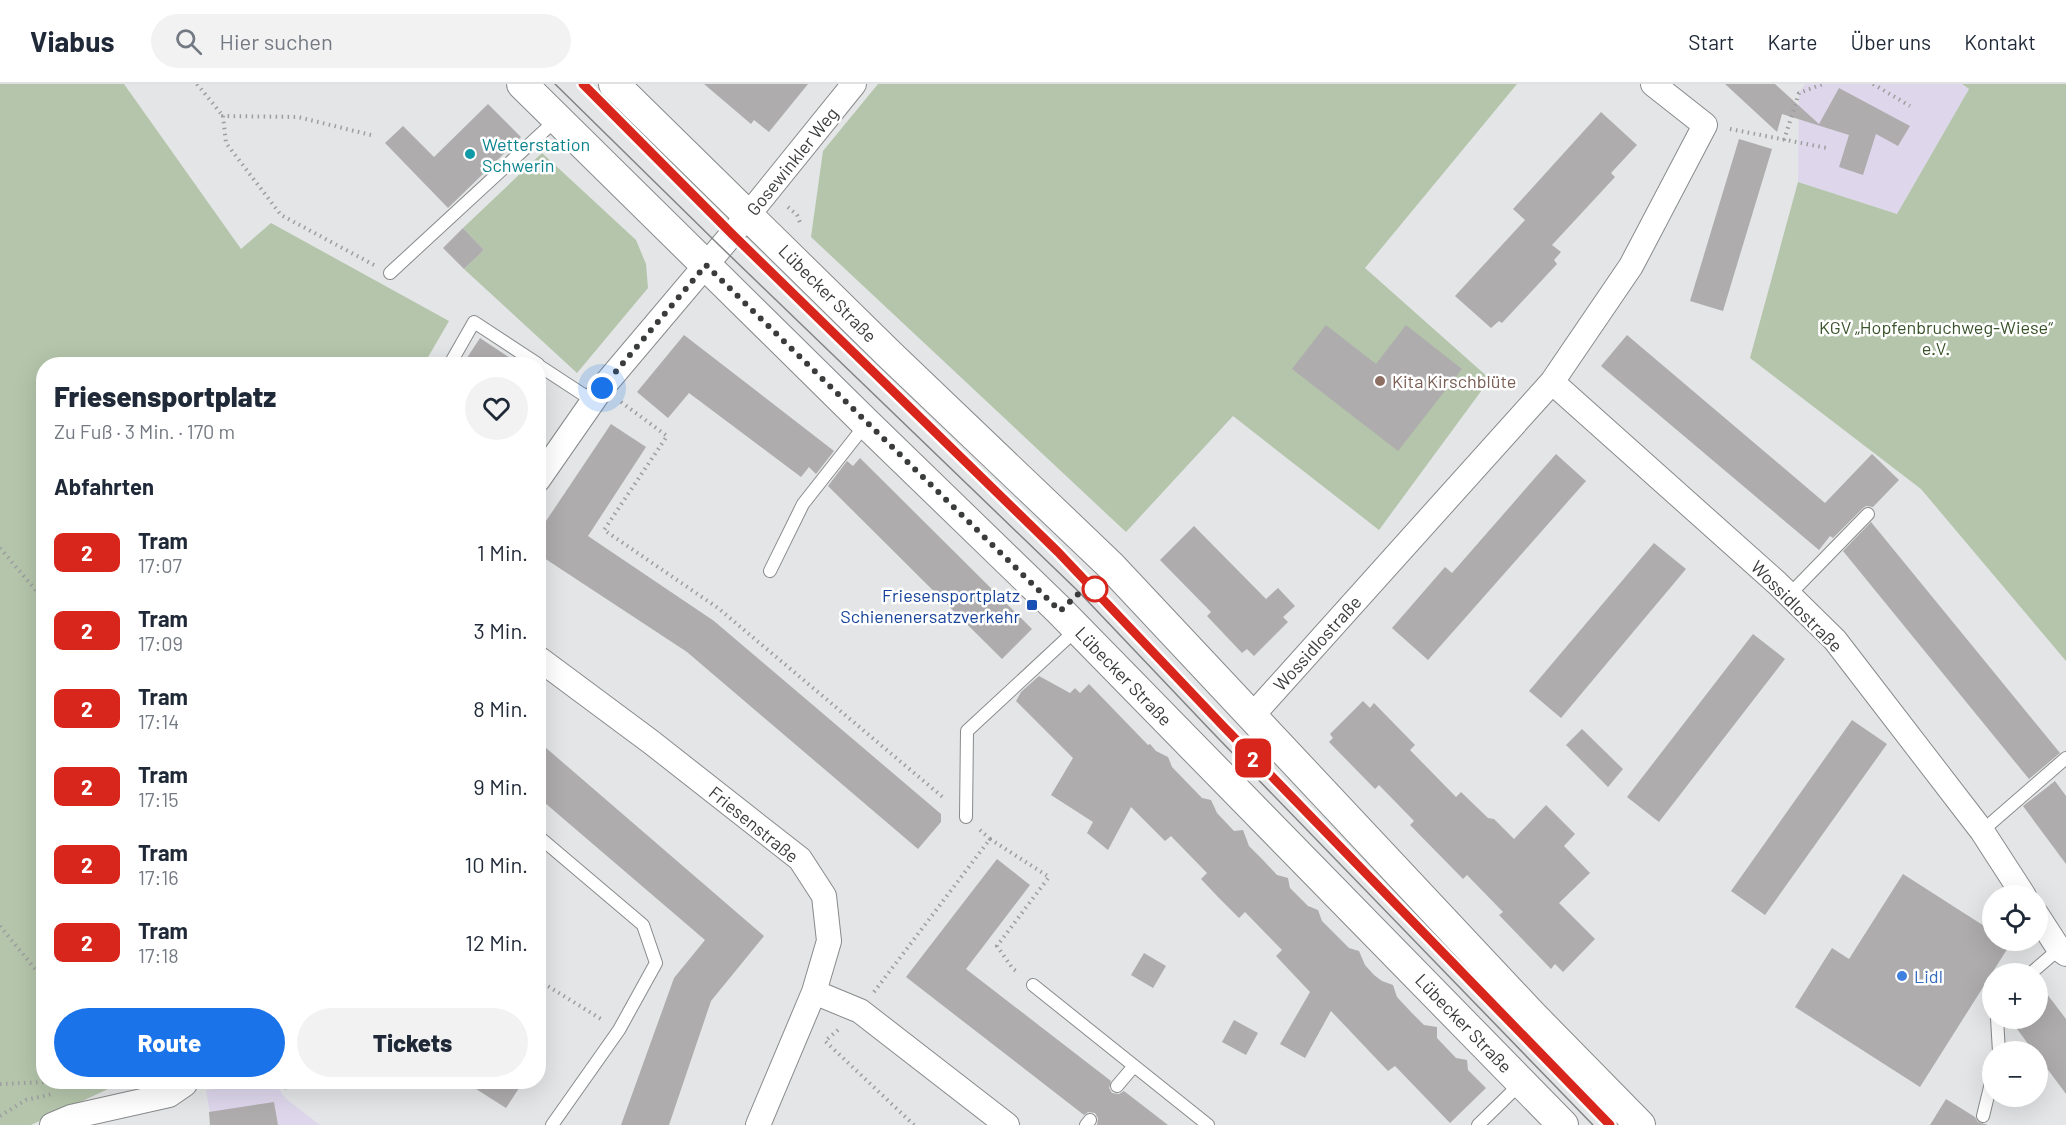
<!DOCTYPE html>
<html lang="de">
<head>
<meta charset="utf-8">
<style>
  body { margin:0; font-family:Barlow,sans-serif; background:#f2f2f3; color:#1f2937; height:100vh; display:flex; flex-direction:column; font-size:22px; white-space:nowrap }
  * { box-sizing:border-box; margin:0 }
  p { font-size:20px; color:#747a83 }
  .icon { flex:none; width:33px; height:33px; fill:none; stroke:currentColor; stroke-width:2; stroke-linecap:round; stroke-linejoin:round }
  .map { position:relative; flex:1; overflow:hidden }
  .drawer { position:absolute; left:36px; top:273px; width:510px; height:732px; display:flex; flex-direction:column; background:#fff; border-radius:24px; box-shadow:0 6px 24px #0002 }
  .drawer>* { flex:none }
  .badge { padding:0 12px; border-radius:9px; font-size:21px; line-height:39px }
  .tools { position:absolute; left:1982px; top:801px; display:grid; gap:12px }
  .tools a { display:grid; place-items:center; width:66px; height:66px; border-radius:50%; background:#fff; box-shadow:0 6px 24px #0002; font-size:30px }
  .you { position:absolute; width:30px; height:30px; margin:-15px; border:4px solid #fff; border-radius:50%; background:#1a73e8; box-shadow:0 0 0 9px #1a73e833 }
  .map>.badge { position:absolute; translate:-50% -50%; box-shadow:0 0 0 3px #fff }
  h2 { padding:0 18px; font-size:22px; line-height:54px }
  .round { display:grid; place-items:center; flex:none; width:63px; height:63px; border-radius:32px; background:#f2f2f3 }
  .head { display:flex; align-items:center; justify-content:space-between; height:102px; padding:0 18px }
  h1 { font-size:28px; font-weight:800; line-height:45px }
  .cta { display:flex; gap:12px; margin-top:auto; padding:12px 18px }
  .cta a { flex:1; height:69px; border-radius:36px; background:#1a73e8; color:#fff; font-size:24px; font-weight:800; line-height:69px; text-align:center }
  .cta a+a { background:#f2f2f3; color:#1f2937 }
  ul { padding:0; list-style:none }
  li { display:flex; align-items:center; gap:18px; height:78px; padding:0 18px }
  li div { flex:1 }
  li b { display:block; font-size:22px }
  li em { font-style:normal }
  li .badge { min-width:66px; font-weight:700; text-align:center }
  header { display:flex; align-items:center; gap:36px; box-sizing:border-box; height:84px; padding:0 30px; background:#fff; border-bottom:2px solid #e0e1e3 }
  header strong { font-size:28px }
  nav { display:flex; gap:33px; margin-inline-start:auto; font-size:21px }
  .search { width:420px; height:54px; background:#f2f2f3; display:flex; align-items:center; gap:15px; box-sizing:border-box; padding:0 21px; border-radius:33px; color:#747a83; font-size:22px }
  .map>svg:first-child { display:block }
  .industrial { fill:#ded7ec }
  .green { fill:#b4c5ab }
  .building { fill:#aeacad }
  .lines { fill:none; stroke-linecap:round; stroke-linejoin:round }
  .service-casing { stroke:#888a8b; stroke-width:14 }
  .minor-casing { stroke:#888a8b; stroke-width:26 }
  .tertiary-casing { stroke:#888a8b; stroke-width:32 }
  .path { stroke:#9d9e9f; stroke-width:4; stroke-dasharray:1.5 4.5; stroke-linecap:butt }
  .service { stroke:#fff; stroke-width:12 }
  .minor { stroke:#fff; stroke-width:24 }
  .tertiary { stroke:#fff; stroke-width:30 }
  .tram { stroke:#828484; stroke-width:1.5 }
  .line-casing { stroke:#fff; stroke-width:14 }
  .line { stroke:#d9261c; stroke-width:9 }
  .walk { stroke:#3a3b3b; stroke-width:6; stroke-dasharray:0 10.8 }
  .culture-dot { fill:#0f9aa8; stroke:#fff; stroke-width:2 }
  .education-dot { fill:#8d6e63; stroke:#fff; stroke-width:2 }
  .stop-dot { fill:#fff; stroke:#d9261c; stroke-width:3 }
  .transit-dot { fill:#1a4fb4; stroke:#fff; stroke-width:2 }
  .shop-dot { fill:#3f7fe0; stroke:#fff; stroke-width:2 }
  .labels { text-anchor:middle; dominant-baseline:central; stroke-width:5; stroke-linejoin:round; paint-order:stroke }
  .culture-label { font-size:18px; fill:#0d838f; stroke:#fff; text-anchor:start }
  .street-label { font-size:18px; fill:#3a3b3b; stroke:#fff }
  .park-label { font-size:18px; fill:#385229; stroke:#fff }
  .education-label { font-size:18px; fill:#785e54; stroke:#fff; text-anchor:start }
  .transit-label { font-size:18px; fill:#164399; stroke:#fff; text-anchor:end }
  .shop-label { font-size:18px; fill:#366cbe; stroke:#fff; text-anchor:start }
</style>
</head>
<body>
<header>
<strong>Viabus</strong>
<div class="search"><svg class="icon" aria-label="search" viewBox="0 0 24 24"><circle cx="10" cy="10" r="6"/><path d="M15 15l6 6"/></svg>Hier suchen</div>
<nav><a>Start</a><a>Karte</a><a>Über uns</a><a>Kontakt</a></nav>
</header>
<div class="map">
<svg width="2066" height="1041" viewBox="0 0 2066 1041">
  <rect width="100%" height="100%" fill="#e3e5e6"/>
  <path class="industrial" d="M1805 0H1962L1969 5 1897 130 1798 98 1799 9Z
    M274 998 285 1014 320 1041H212L206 1006Z"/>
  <path class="green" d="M0 0H124L241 165 271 139 449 237 424 280H44V998H123L31 1041H0Z
    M878 0H1517L1365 184 1490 295 1379 446 1233 332 1126 448 811 153 823 67Z
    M1962 0H2066V577L1921 405 1750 274 1798 98 1897 130 1969 5Z
    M542 69 636 156 646 180 648 204 577 289 464 185 484 166 463 144Z"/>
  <path class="building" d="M704 0H808L769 48 754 36 751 40Z
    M1725 0H1775L1819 40 1839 4 1910 42 1898 62 1876 50 1863 91 1839 83 1849 51 1782 30 1777 48Z
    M488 20 521 53 448 124 385 59 403 42 434 73Z
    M1601 28 1637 61 1611 89 1615 93 1552 161 1561 168 1554 176 1557 180 1502 239 1499 237 1491 244 1455 212 1525 136 1513 125Z
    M1739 55 1772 65 1723 227 1690 217Z
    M463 144 484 166 464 185 443 164Z
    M1326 241 1376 280 1406 241 1462 285 1398 367 1292 285Z
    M684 251 834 367 816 390 809 383 801 393 689 309 668 334 637 308Z
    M1627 251 1825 419 1872 370 1899 396 1873 423 1866 422 1863 424 1833 454 1830 452 1819 466 1601 282Z
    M480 254 519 280H463Z
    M611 340 646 363 588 452 714 537 941 730V738L918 765 687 568 538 470V449Z
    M1556 370 1586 397 1428 576 1392 544 1445 483 1452 489Z
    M860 374 1032 545 1002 575 828 402 847 377 853 382Z
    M1871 438 2060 669 2029 695 1843 467Z
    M1194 442 1266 515 1278 504 1295 522 1283 533 1288 538 1254 572 1247 565 1242 569 1207 532 1211 528 1160 476Z
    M1654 459 1686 485 1561 634 1529 607Z
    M1753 550 1785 575 1659 738 1627 713Z
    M1039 592 1070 609 1075 604 1080 609 1089 600 1148 661 1150 660 1156 667 1168 673 1172 683 1202 714 1211 716 1217 729 1234 747 1243 746 1249 762 1262 775 1277 791 1288 794 1290 804 1308 822 1318 826 1322 837 1349 864 1359 867 1365 881 1374 891 1382 897 1393 901 1397 913 1412 929 1424 941 1437 943V954L1456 974 1467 976 1468 986 1486 1004 1450 1039 1395 982 1388 987 1331 927 1305 974 1280 960 1310 908 1276 872 1282 866 1245 828 1239 834 1218 813 1201 795 1207 789 1171 752 1165 757 1131 723 1108 766 1087 749 1093 738 1051 711 1073 674 1016 617 1021 608Z
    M1363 617 1370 624 1374 619 1415 661 1410 666 1456 713 1461 708 1488 734 1494 735 1514 755 1546 721 1575 750 1564 762 1590 789 1559 819 1595 855 1563 888 1555 880 1551 885 1499 831 1503 828 1467 791 1463 795 1410 741 1414 737 1379 701 1375 705 1329 658 1333 654 1330 650Z
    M1852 636 1887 660 1765 831 1731 807Z
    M1582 645 1623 685 1608 703 1566 661Z
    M538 657 764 852 711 917 669 1041H621L674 894 705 856 538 713Z
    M2055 697 2066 712V780L2023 722Z
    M997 775 1030 801 966 885 1111 997 1109 1004 1112 1009 1119 1010 1124 1007 1168 1041H1097L1098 1034 1095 1029 1088 1028 1084 1031 906 893Z
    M1903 790 1992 847V856H2007L2011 859 1920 1003 1795 923 1832 864 1849 875Z
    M1144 869 1166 882 1153 904 1131 891Z
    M2037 897 2066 935V1010L2037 971V968H2034L2009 934H2037Z
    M1234 936 1258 949 1246 971 1222 958Z
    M465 998H523L506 1024Z
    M1946 1015 1975 1033 1978 1038 1988 1041H1930Z
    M274 1018 278 1041H210L209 1028Z"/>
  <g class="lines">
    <g class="service-casing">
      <path id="service" d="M390 189 557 35
        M450 280 474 238 538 280
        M538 281 593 317
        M770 487 803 420 866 340
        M1789 511 1868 430
        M966 733 967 647 1077 545
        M1982 747 2066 674
        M538 752 643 841 656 879 619 946 552 1041
        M2030 890 2059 865
        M1033 901 1208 1041
        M1997 934 1999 968
        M1117 1002 1134 982
        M1983 1032 1992 995
        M1086 1041 1090 1036
        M1478 1041 1522 998"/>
    </g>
    <g class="minor-casing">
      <path id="minor" d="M1552 298 1777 499 1835 556 1982 747 2024 812
        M538 396 602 304 749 130 854 0
        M538 574 651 658 800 775 824 812 829 857 814 908 758 1041
        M1251 633 1552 298 1631 182 1705 41 1653 0
        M2037 831 2059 865 2066 870
        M814 908 860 927 1007 1041
        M52 1041 71 1033 169 1011 185 1000 186 998"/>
    </g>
    <g class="tertiary-casing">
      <path id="tertiary" d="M522 0 866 339 1060 527 1563 1041
        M614 0 889 270 1110 481 1532 931 1640 1041"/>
    </g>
    <path class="path" d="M197 0 223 32
      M1873 0 1910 22
      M1730 45 1827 64
      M1784 56 1799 9 1823 0
      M788 123 797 131 801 141
      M374 181 281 131 226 59 223 32 298 33 375 52
      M621 318 667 352 604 446 718 524 945 715
      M0 464 44 516
      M990 755 1049 793 997 862 1013 885 1019 889
      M0 842 44 896
      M538 896 601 935
      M874 908 990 755 980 746
      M838 946 825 957 914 1041
      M284 998 288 1009
      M0 1000 45 998
      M0 1032 26 1016 52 1010"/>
    <use href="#service" class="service"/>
    <use href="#minor" class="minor"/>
    <use href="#tertiary" class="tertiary"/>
    <path class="tram" d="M555 0 721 163 1079 508 1215 651 1593 1041
      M583 0 732 150 1043 452 1223 642 1610 1041"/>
  </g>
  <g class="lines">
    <g class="line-casing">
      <path id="line" d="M583 0 732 150 1058 468 1223 642 1610 1041"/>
    </g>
    <use href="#line" class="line"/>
    <path class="walk" d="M602 304 706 181 1060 527 1089 500 1095 505"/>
  </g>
  <circle class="culture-dot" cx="470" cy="70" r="6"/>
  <circle class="education-dot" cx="1380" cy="297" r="6"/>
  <circle class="stop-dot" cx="1095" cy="505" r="12"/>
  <rect class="transit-dot" x="1026" y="515" width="12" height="12" rx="3"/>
  <circle class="shop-dot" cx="1902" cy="892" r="6"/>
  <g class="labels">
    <g class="culture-label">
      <text x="482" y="60">Wetterstation<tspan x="482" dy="21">Schwerin</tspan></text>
    </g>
    <g class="street-label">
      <text transform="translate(792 77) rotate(-51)">Gosewinkler Weg</text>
      <text transform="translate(828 209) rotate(45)">Lübecker Straße</text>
      <text transform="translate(1797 522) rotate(45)">Wossidlostraße</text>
      <text transform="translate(1317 559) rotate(-48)">Wossidlostraße</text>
      <text transform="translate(1124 592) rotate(46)">Lübecker Straße</text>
      <text transform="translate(754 740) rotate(39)">Friesenstraße</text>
      <text transform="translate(1464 939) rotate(46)">Lübecker Straße</text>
    </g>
    <g class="park-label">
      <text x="1936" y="243">KGV „Hopfenbruchweg-Wiese“<tspan x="1936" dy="21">e.V.</tspan></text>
    </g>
    <g class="education-label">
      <text x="1392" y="297">Kita Kirschblüte</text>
    </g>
    <g class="transit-label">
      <text x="1020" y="511">Friesensportplatz<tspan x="1020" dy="21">Schienenersatzverkehr</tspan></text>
    </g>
    <g class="shop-label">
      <text x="1914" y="892">Lidl</text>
    </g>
  </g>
</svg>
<div class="tools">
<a><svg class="icon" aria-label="locate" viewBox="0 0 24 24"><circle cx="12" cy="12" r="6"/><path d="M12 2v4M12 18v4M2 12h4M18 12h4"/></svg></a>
<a>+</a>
<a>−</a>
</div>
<div class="you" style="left:602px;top:304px"></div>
<b class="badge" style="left:1253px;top:674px;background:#d9261c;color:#fff">2</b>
<section class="drawer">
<div class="head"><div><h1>Friesensportplatz</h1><p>Zu Fuß · 3 Min. · 170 m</p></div><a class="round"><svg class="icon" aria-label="heart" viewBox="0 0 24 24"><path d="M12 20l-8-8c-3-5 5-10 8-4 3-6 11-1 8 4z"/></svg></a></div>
<h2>Abfahrten</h2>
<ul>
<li><span class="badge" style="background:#d9261c;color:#fff">2</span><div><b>Tram</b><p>17:07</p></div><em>1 Min.</em></li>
<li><span class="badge" style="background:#d9261c;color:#fff">2</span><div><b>Tram</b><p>17:09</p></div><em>3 Min.</em></li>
<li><span class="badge" style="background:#d9261c;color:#fff">2</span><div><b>Tram</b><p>17:14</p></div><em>8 Min.</em></li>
<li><span class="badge" style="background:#d9261c;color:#fff">2</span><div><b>Tram</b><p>17:15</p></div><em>9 Min.</em></li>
<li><span class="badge" style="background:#d9261c;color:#fff">2</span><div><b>Tram</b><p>17:16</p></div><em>10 Min.</em></li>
<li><span class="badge" style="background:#d9261c;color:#fff">2</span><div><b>Tram</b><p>17:18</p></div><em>12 Min.</em></li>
</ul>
<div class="cta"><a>Route</a><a>Tickets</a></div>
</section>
</div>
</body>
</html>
